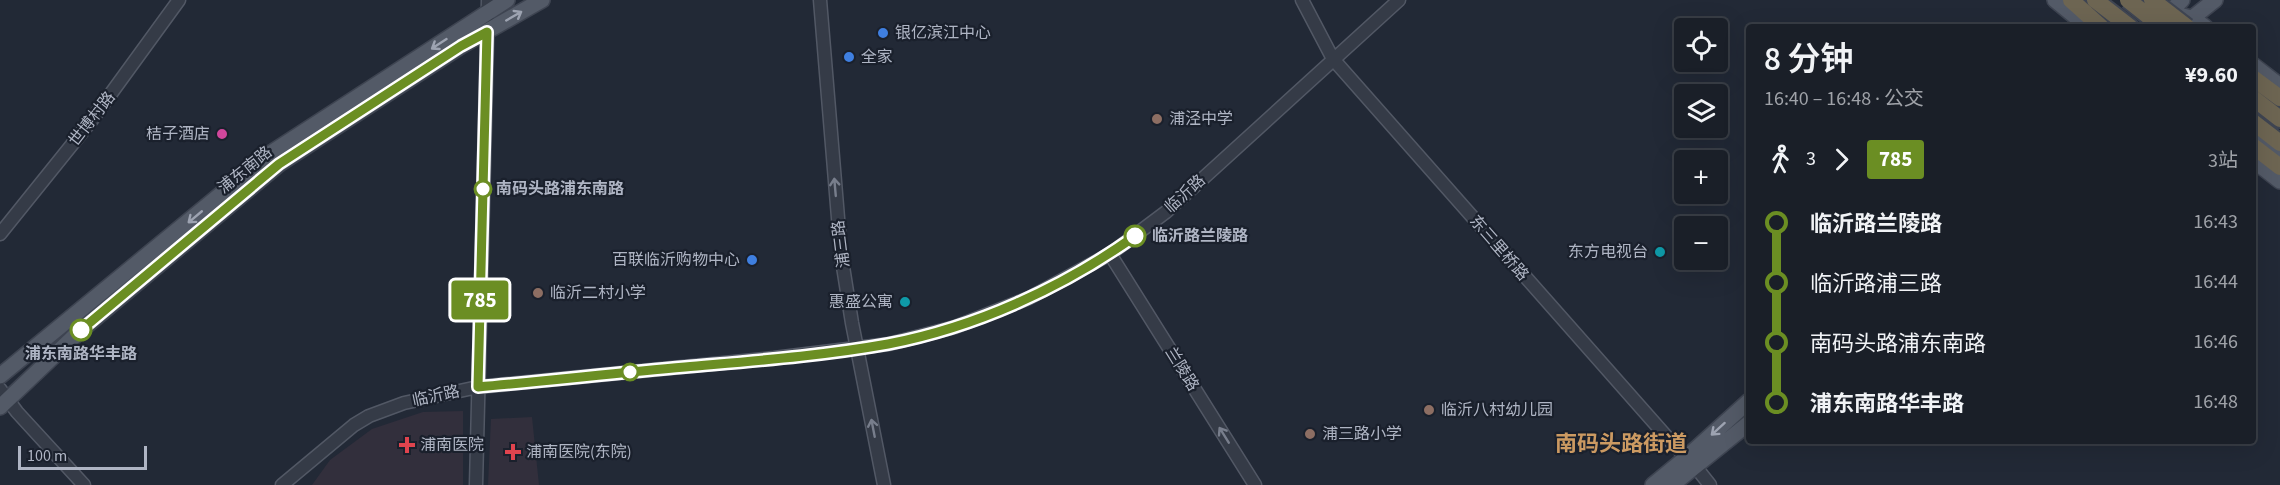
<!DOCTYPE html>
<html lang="zh">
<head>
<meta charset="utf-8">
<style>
  body { margin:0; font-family:"Source Sans 3","Noto Sans SC",sans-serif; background:#232730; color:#f1f3f6; height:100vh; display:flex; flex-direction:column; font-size:22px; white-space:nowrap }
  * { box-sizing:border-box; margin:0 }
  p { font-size:20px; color:#9fa2a8 }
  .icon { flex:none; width:33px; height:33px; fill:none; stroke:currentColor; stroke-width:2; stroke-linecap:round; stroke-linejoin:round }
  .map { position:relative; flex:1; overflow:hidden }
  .details { position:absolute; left:1746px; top:24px; width:510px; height:420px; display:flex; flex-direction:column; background:#1a1f28; border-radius:6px; box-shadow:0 6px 24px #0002,0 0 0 2px #383d45 }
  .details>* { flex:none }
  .badge { padding:0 12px; border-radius:4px; font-size:21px; line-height:39px }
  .tools { position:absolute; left:1674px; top:18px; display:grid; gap:12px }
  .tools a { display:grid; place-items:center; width:54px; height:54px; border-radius:6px; background:#1a1f28; box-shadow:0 6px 24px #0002,0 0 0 2px #383d45; font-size:30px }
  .scale { position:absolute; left:18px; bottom:15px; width:129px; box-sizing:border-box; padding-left:6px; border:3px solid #afb5c4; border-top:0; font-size:16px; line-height:21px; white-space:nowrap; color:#afb5c4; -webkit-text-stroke:4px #1a202c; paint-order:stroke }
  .map>.badge { position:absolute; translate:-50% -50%; box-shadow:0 0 0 3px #fff }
  .legs { display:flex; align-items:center; gap:9px; height:66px; padding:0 18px; font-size:20px }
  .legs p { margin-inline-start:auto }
  .overview { display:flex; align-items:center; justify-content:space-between; height:102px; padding:0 18px }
  h1 { font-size:33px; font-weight:600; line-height:45px }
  ul { padding:0 18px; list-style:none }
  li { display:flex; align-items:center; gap:21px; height:60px; font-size:22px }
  li i { display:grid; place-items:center; width:9px; height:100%; margin:0 8px; background:currentColor }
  li i::after { content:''; width:15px; height:15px; margin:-8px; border:4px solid; border-radius:50%; background:#1a1f28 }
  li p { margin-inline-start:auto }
  li:first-child i { background:linear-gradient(#0000 50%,currentColor 0) }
  li:last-child i { background:linear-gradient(currentColor 50%,#0000 0) }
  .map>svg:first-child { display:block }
  .medical { fill:#322f3c }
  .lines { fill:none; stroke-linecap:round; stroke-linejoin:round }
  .minor-casing { stroke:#525865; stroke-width:15 }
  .major-casing { stroke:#3e4451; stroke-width:18 }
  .highway-casing { stroke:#3f4552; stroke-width:20 }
  .minor { stroke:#353b47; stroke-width:12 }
  .major { stroke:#535a67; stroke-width:15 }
  .highway { stroke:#6d6552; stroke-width:16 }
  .highway-bridge-casing { stroke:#3f4552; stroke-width:20; stroke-linecap:butt }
  .highway-bridge { stroke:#6d6552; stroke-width:16 }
  .oneway { stroke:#9da3b1 }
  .oneway2 { stroke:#787e8c }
  .line-1-casing { stroke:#fff; stroke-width:14 }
  .line-1 { stroke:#6b8e23; stroke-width:9 }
  .shop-dot { fill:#3f7fe0; stroke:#1a202c; stroke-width:2 }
  .education-dot { fill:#8d6e63; stroke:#1a202c; stroke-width:2 }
  .hotel-dot { fill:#d1479c; stroke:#1a202c; stroke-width:2 }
  .stop-1-dot { fill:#fff; stroke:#6b8e23; stroke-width:3 }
  .culture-dot { fill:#0f9aa8; stroke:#1a202c; stroke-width:2 }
  .health-dot { fill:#e0444e; stroke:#1a202c; stroke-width:2 }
  .labels { text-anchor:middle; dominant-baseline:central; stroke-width:4.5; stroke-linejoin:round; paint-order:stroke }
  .poi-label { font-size:16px; fill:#afb5c4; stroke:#1a202c; text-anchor:start }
  .street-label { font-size:16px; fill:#afb5c4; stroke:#1a202c }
  .stop-label { font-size:16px; font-weight:bold; fill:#afb5c4; stroke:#1a202c; text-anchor:start }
  .district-label { font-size:22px; font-weight:bold; fill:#cc9a62; stroke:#1a202c }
</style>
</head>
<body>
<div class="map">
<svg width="2280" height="485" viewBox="0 0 2280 485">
  <rect width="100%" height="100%" fill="#222936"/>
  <path class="medical" d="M463 411V485H312L330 460 372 429 423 412Z
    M532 417 539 485H488L491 419Z"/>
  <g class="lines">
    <g class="minor-casing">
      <path id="minor" d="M820 0 841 254 852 323 884 485
        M1302 0 1333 59 1673 444 1695 466 1710 485
        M0 234 91 121 179 0
        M1110 254 1255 485
        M0 389 17 412 84 485
        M282 485 354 425 369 416 404 403 478 387 774 358 889 344 955 327 1029 298 1110 254 1166 212 1399 0
        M476 485 488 0"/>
    </g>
    <g class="major-casing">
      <path id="major" d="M2055 0 2088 27
        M2183 16 2192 18 2205 27
        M2161 21 2182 0
        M2181 27 2215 0
        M2253 65 2280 86
        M2253 135 2280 154
        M2253 160 2280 181
        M0 376 271 153 507 0
        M0 407 81 330 279 164 461 46 542 0
        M1653 485 1687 457 1749 401
        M1672 485 1749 423"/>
    </g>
    <g class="highway-casing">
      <path id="highway" d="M2071 0 2101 27
        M2095 0 2130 27
        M2253 78 2280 98
        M2253 98 2280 119
        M2253 122 2280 143
        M2253 146 2280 167"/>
    </g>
    <use href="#minor" class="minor"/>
    <use href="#major" class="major"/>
    <use href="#highway" class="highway"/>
    <g class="highway-bridge-casing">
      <path id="highway-bridge" d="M2128 0 2162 27
        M2152 0 2187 27"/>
    </g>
    <use href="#highway-bridge" class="highway-bridge"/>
  </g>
  <defs><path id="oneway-shaft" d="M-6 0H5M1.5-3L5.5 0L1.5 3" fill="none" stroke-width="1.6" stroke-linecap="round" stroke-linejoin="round" transform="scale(1.5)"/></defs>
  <g class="oneway">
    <use href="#oneway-shaft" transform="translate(514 16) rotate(-30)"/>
    <use href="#oneway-shaft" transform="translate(439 44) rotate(147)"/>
    <use href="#oneway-shaft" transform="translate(195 217) rotate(140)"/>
    <use href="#oneway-shaft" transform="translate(1718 429) rotate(138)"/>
  </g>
  <g class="oneway2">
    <use href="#oneway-shaft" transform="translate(835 187) rotate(-95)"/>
    <use href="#oneway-shaft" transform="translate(873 428) rotate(-101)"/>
    <use href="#oneway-shaft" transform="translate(1224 435) rotate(-122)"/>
  </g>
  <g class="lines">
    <g class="line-1-casing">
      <path id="line-1" d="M81 330 279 164 461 46 487 32 478 387C547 381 616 373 685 367 752 361 821 356 888 344 976 327 1062 288 1135 236"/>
    </g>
    <use href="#line-1" class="line-1"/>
  </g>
  <g class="shop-dot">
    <circle cx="883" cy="33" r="6"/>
    <circle cx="849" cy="57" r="6"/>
    <circle cx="752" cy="260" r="6"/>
  </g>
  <g class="education-dot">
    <circle cx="1157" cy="119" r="6"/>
    <circle cx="538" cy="293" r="6"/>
    <circle cx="1429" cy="410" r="6"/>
    <circle cx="1310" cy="434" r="6"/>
  </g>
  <circle class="hotel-dot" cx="222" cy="134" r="6"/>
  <g class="stop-1-dot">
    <circle cx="483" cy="189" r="8"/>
    <circle cx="1135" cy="236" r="10"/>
    <circle cx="81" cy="330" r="10"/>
    <circle cx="630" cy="372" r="8"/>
  </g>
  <g class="culture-dot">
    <circle cx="1660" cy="252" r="6"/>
    <circle cx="905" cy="302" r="6"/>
  </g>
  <g class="health-dot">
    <path d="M404 436h6v6h6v6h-6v6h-6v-6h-6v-6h6z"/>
    <path d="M510 443h6v6h6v6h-6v6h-6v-6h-6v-6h6z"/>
  </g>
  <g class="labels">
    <g class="poi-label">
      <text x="895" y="33">银亿滨江中心</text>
      <text x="861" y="57">全家</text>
      <text x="1169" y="119">浦泾中学</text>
      <text x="210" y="134" text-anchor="end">桔子酒店</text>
      <text x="1648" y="252" text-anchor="end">东方电视台</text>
      <text x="740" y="260" text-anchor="end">百联临沂购物中心</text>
      <text x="550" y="293">临沂二村小学</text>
      <text x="893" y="302" text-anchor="end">惠盛公寓</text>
      <text x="1441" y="410">临沂八村幼儿园</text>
      <text x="1322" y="434">浦三路小学</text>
      <text x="420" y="445">浦南医院</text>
      <text x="526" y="452">浦南医院(东院)</text>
    </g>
    <g class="street-label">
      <text transform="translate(92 119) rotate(-52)">世博村路</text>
      <text transform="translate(245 170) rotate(-39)">浦东南路</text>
      <text transform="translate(1185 194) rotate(-42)">临沂路</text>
      <text transform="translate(841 244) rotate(-97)">浦三路</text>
      <text transform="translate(1499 248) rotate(49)">东三里桥路</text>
      <text transform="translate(1182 369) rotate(58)">兰陵路</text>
      <text transform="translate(436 396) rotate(-12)">临沂路</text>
    </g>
    <g class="stop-label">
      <text x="496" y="189">南码头路浦东南路</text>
      <text x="1152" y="236">临沂路兰陵路</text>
      <text x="81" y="354" text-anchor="middle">浦东南路华丰路</text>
    </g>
    <g class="district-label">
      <text x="1621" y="444">南码头路街道</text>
    </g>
  </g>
</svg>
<div class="tools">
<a><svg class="icon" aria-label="locate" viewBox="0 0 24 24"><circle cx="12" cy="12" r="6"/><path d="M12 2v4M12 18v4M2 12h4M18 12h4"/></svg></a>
<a><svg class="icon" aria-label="layers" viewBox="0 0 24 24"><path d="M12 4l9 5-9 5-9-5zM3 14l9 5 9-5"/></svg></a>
<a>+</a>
<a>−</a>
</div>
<div class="scale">100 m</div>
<b class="badge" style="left:480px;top:300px;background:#6b8e23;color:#fff">785</b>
<section class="details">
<div class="overview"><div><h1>8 分钟</h1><p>16:40 – 16:48 · 公交</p></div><b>¥9.60</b></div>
<div class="legs"><svg class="icon" aria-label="walk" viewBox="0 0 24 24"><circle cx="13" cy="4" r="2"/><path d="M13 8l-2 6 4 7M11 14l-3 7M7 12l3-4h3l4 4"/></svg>3<svg class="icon" aria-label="forward" viewBox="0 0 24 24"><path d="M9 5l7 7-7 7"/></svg><b class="badge" style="background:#6b8e23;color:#fff">785</b><p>3站</p></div>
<ul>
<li><i style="color:#6b8e23"></i><b>临沂路兰陵路</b><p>16:43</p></li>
<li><i style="color:#6b8e23"></i><span>临沂路浦三路</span><p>16:44</p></li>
<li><i style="color:#6b8e23"></i><span>南码头路浦东南路</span><p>16:46</p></li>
<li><i style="color:#6b8e23"></i><b>浦东南路华丰路</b><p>16:48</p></li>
</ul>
</section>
</div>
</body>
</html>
